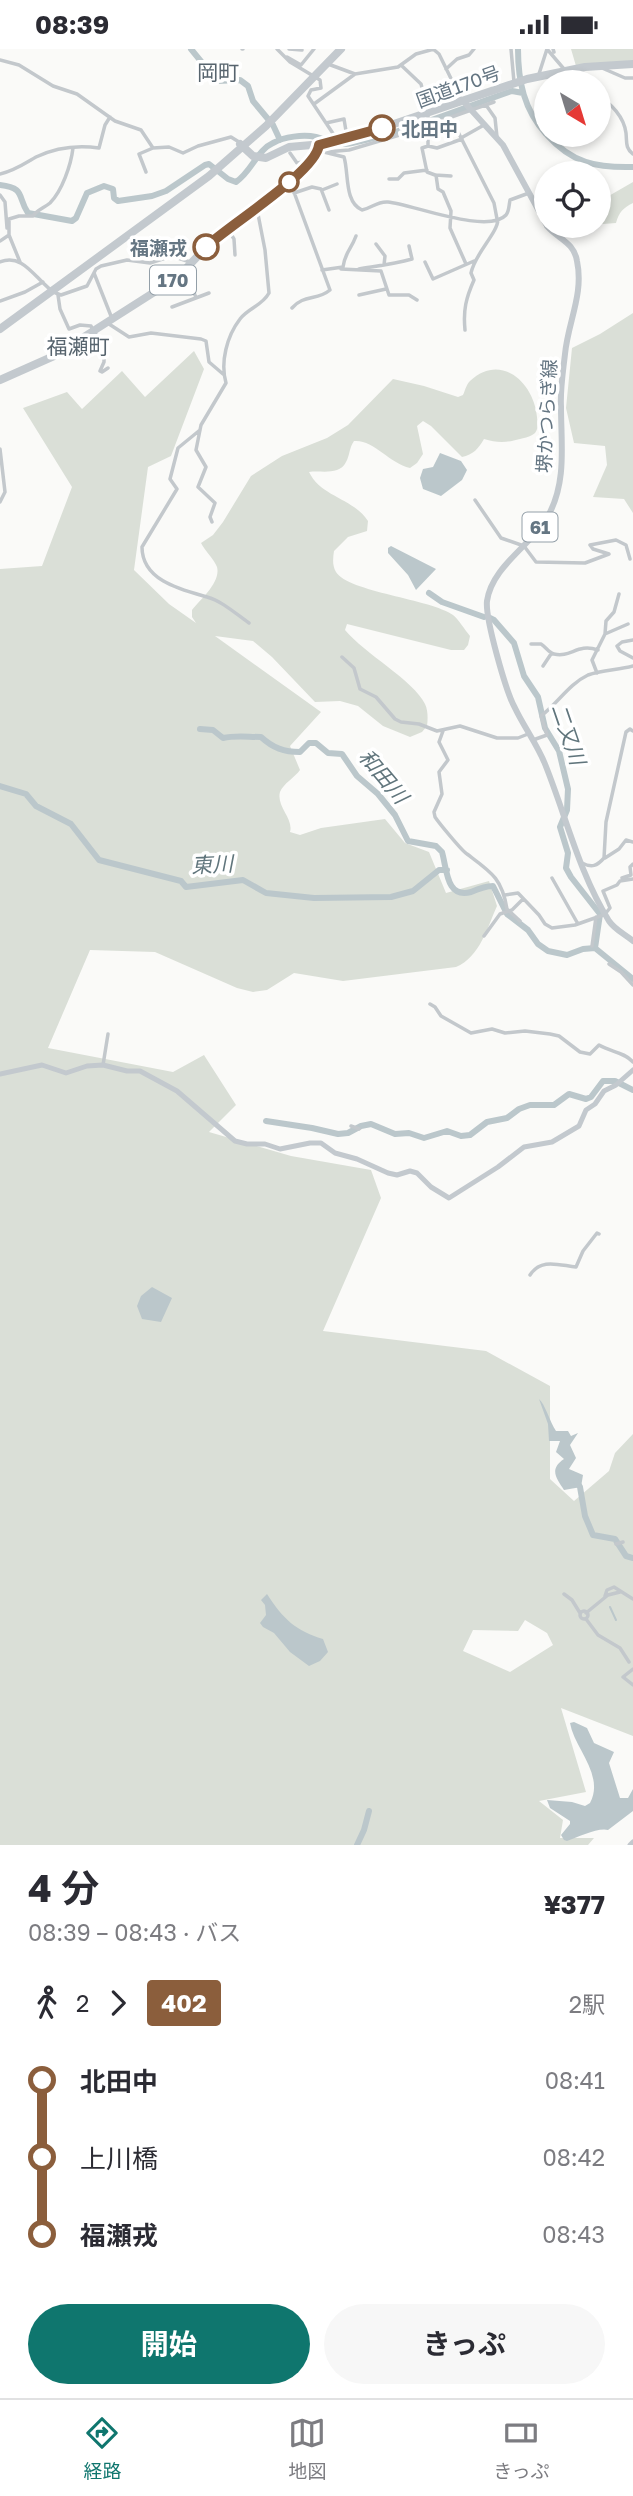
<!DOCTYPE html>
<html lang="ja">
<head>
<meta charset="utf-8">
<style>
  body { margin:0; font-family:"Golos Text","Noto Sans JP",sans-serif; background:#f7f7f7; color:#2b2b33; height:100vh; display:flex; flex-direction:column; font-size:26px; white-space:nowrap }
  * { box-sizing:border-box; margin:0 }
  p { font-size:23px; color:#7c7c81 }
  .icon { flex:none; width:38px; height:38px; fill:none; stroke:currentColor; stroke-width:2; stroke-linecap:round; stroke-linejoin:round }
  .map { position:relative; height:1796px; overflow:hidden }
  .panel { display:flex; flex-direction:column; background:#fff; flex:1 }
  .panel>* { flex:none }
  .badge { padding:0 14px; border-radius:5px; font-size:24px; line-height:46px }
  .needle { width:46px; rotate:142deg }
  .buttons { position:absolute; left:534px; top:21px; display:grid; gap:14px }
  .buttons a { display:grid; place-items:center; width:77px; height:77px; border-radius:50%; background:#fff; box-shadow:0 4px 10px #0003; font-size:35px }
  .map>.badge { position:absolute; translate:-50% -50%; box-shadow:0 0 0 4px #fff }
  .legs { display:flex; align-items:center; gap:10px; height:77px; padding:0 28px; font-size:23px }
  .legs p { margin-inline-start:auto }
  .headline { display:flex; align-items:center; justify-content:space-between; height:119px; padding:0 28px }
  h1 { font-size:38px; font-weight:700; line-height:52px }
  .cta { display:flex; gap:14px; margin-top:auto; padding:14px 28px }
  .cta a { flex:1; height:80px; border-radius:42px; background:#0f766e; color:#fff; font-size:28px; font-weight:700; line-height:80px; text-align:center }
  .cta a+a { background:#f7f7f7; color:#2b2b33 }
  ul { padding:0 28px; list-style:none }
  li { display:flex; align-items:center; gap:24px; height:77px; font-size:26px }
  li i { display:grid; place-items:center; width:10px; height:100%; margin:0 9px; background:currentColor }
  li i::after { content:''; width:18px; height:18px; margin:-9px; border:5px solid; border-radius:50%; background:#fff }
  li p { margin-inline-start:auto }
  li:first-child i { background:linear-gradient(#0000 50%,currentColor 0) }
  li:last-child i { background:linear-gradient(currentColor 50%,#0000 0) }
  .status { display:flex; justify-content:space-between; align-items:center; height:49px; padding:0 35px; background:#fff; direction:ltr }
  .status svg { height:19px; fill:currentColor }
  .tab-bar { display:flex; justify-content:space-around; align-items:center; height:98px; border-top:2px solid #e1e1e2; background:#fff; font-size:19px; color:#7c7c81 }
  .tab-bar a { display:grid; justify-items:center; gap:4px }
  .tab-bar .on { color:#0f766e }
  .map>svg:first-child { display:block }
  .green { fill:#dadfd7; fill-rule:evenodd }
  .water { fill:#bbc7cb }
  .lines { fill:none; stroke-linecap:round; stroke-linejoin:round }
  .stream { stroke:#bbc7cb; stroke-width:2 }
  .river { stroke:#bbc7cb; stroke-width:6 }
  .street { stroke:#c3c8cc; stroke-width:3.5 }
  .secondary { stroke:#c3c9ce; stroke-width:5 }
  .primary { stroke:#c3c9ce; stroke-width:6 }
  .highway { stroke:#c3c9ce; stroke-width:8 }
  .line-1-casing { stroke:#fff; stroke-width:16 }
  .line-1 { stroke:#8b5e3c; stroke-width:10 }
  .stop-1-dot { fill:#fff; stroke:#8b5e3c; stroke-width:3.5 }
  .labels { text-anchor:middle; dominant-baseline:central; stroke-width:7; stroke-linejoin:round; paint-order:stroke }
  .shield { fill:#fff; stroke:#939fa8; stroke-width:2 }
  .shield-label { font-size:18px; font-weight:bold; fill:#657683 }
  .street-label { font-size:19px; fill:#657683; stroke:#fff }
  .stop-label { font-size:19px; font-weight:bold; fill:#657683; stroke:#fff; text-anchor:start }
  .neighbourhood-label { font-size:21px; fill:#57646e; stroke:#fff }
  .water-label { font-size:21px; font-style:italic; fill:#60757c; stroke:#fff }
</style>
</head>
<body>
<div class="status"><b>08:39</b><svg viewBox="0 0 49 12"><path d="M0 12V9h3v3zM5 12V6h3v6zM10 12V3h3v9zM15 12V0h3v12zM26 1h20v11H26zM47 4h2v5h-2z"/></svg></div>
<div class="map">
<svg width="633" height="1796" viewBox="0 0 633 1796">
  <rect width="100%" height="100%" fill="#fafaf8"/>
  <path class="green" d="M571 0H633V13L576 17Z
    M633 133V154C623 159 619 163 616 174L603 175 599 172 600 152Z
    M633 264V464L624 450 593 448 607 416 605 397 574 394 566 359 572 299 600 285Z
    M194 302 204 320 171 407 148 418 134 521 169 555 196 574 192 568V561C201 550 221 533 217 518 214 510 205 502 201 494L213 486 223 473 251 427 282 407 327 389 348 376 393 330 424 337 458 348 463 346C465 342 466 336 470 332 501 303 534 334 537 368 537 373 539 379 535 384 532 387 525 389 520 390 506 394 497 394 484 390 479 399 473 406 462 408L431 377 423 372 417 377 423 405 417 414 410 419C389 414 373 390 354 392 349 399 350 406 346 413 339 427 321 421 309 423 321 448 353 449 368 472L367 482 348 488 334 502C333 509 332 516 336 523 348 543 431 550 453 566 459 571 465 581 470 587L468 596 464 601H451L347 575 345 581C365 605 413 631 425 655 428 661 428 670 427 677L422 683 410 688 383 677 358 657 340 652 315 653 272 608 253 592 215 587 321 663 290 697 300 721C295 728 283 735 280 743 276 757 294 770 290 783L300 786 321 779 385 770 405 794 429 803 446 844 489 832 497 857C487 879 480 908 456 918L343 932 294 924 267 941 253 943 237 939 155 903 90 901 48 999 173 1023 204 1006 236 1056 209 1083 291 1107 371 1121 381 1149 323 1282 486 1302 550 1337V1430L574 1452 609 1422 615 1404 633 1385V1687L561 1659 586 1743 539 1752 563 1771 560 1789H594L588 1796H0V520L42 517 72 438 23 359 67 343 82 360 122 322 145 348ZM525 1571 547 1584 553 1596 510 1623 463 1602 473 1581 518 1582Z"/>
  <path class="water" d="M440 404 461 412 467 421 462 431 441 447 423 440 420 429 423 420 433 418Z
    M391 497 436 520 416 541 408 526 388 504V499Z
    M152 1238 172 1249 161 1273 142 1270 137 1257 141 1247Z
    M539 1350C545 1355 550 1373 556 1382H568L571 1387 578 1384 570 1396 576 1409 569 1420 583 1426 581 1438 564 1441C556 1429 549 1420 564 1410L556 1403 560 1392H549L548 1375Z
    M267 1545C283 1570 296 1582 323 1590L328 1603 320 1612 309 1617 290 1603 274 1584 263 1578 260 1574 266 1566 265 1556 261 1551Z
    M574 1673 587 1679 594 1694 614 1703 609 1714 620 1749H628L633 1740V1762L608 1781C599 1778 578 1788 567 1792L564 1791 561 1786 570 1775V1772L550 1759 547 1751 572 1753 585 1757 590 1754C605 1726 574 1699 570 1674Z"/>
  <g class="lines">
    <path class="stream" d="M610 1558 616 1571"/>
    <path class="river" d="M191 0 217 32 240 31 248 37 253 52 273 76 280 91
      M518 0C518 32 524 61 546 85
      M547 86C572 114 596 119 633 118
      M0 136C26 139 17 148 28 164L72 172 76 169 87 144 104 137 113 140 114 149 118 152 152 147 166 142 205 116 209 115 228 130 236 133C252 122 257 101 273 94 284 88 303 85 316 88 330 92 337 97 352 94 407 83 460 60 512 42L523 44
      M429 544 442 553 484 568
      M490 569 494 571 514 594 524 627 538 648 545 679 559 702 568 740 567 761 560 778 568 804 566 819 571 828 600 865 595 899
      M200 680 213 681 223 689C236 686 247 688 261 688 273 699 284 703 300 703L309 694H316L328 704 342 705 357 727 378 745 395 766 408 792 436 797 442 803C447 820 446 850 471 843 478 840 485 837 493 837L507 865 528 881 538 895 548 902 567 906 583 900 595 899 633 930
      M0 737 26 745 36 757 71 775 99 811 181 832 186 838 243 831 266 844 314 849 391 848 413 842 439 821H447
      M266 1072 312 1079 338 1085 348 1084 361 1077 371 1075 395 1085 409 1084 424 1089 447 1082 461 1087 470 1086 487 1073 507 1069 519 1060 530 1056H554L569 1045 586 1050 591 1048 603 1032H615L633 1041
      M576 1432 580 1438 585 1467 593 1486 615 1490 626 1507 633 1509
      M357 1796 364 1781 369 1762"/>
    <path class="street" d="M242 0H243
      M277 0 290 13 320 31 321 39 311 41 308 47 336 89
      M289 0 302 1
      M433 0 439 5 461 50
      M511 0 514 33
      M547 0 564 20
      M553 0 554 3
      M287 8 301 16 314 0
      M0 11 19 16 53 37 77 45 115 72 141 81 153 99 169 98 183 104 198 97 231 88 239 93
      M328 15 355 25
      M402 17 421 35 428 61
      M602 19 625 29H633
      M446 20 457 10 469 6 474 0
      M564 24 576 33
      M538 28 547 0
      M598 47C611 54 624 68 626 84 627 93 625 99 633 105
      M314 55 355 25 398 18 416 5 434 0
      M486 56 495 69 497 88
      M428 65V97L422 99 427 123 435 126 451 127
      M326 74 344 70 346 82
      M454 75 494 154 497 170
      M461 89 484 76
      M428 97 437 99 462 90
      M320 102 344 108C349 124 344 153 362 161 372 159 377 152 388 153 411 155 488 186 506 166 509 163 509 156 510 151L529 144
      M326 103 349 101 403 85 494 53
      M290 104 297 114 308 112
      M146 123 139 105 153 99
      M0 125C14 122 24 115 36 108 55 99 78 96 99 99L105 76 110 68
      M436 126 438 140 443 143 451 162 450 179 466 215
      M389 130H398L404 124 427 121
      M291 135 330 241C317 252 304 245 292 259
      M322 141 337 135
      M294 144 312 138 321 140 329 161
      M0 146 5 153 7 179
      M229 182 234 190 235 206
      M9 186 20 213
      M0 192 9 186V170L19 167H33C37 161 44 159 50 154 62 142 71 116 73 99
      M376 195 385 207 384 216
      M0 213C27 202 39 240 61 246L87 237 96 220 101 217 127 211 150 214 172 207 190 213
      M425 213 433 230 474 212
      M341 220 381 222 389 246H409L417 251
      M359 220C377 217 394 215 412 210L409 197
      M322 221 343 218C345 203 351 201 356 187
      M184 223 189 229 196 249
      M94 224 111 267
      M58 246 60 260 69 280 80 276 91 277 93 282
      M359 246 386 240
      M0 252 25 243 43 233
      M172 258 209 244
      M109 275 129 288 151 284 201 290 206 292 209 313 223 325
      M465 281C463 261 466 249 474 231L471 224C475 204 498 184 498 170
      M95 283 98 291 104 294V313L100 322 102 323 108 319
      M200 381 178 399 170 430 177 440 142 498C142 532 182 541 207 548 222 552 236 565 249 574
      M0 400 5 443 0 453
      M475 451 501 489 524 497 536 513 585 514 609 505 593 500 590 496 616 491 626 496 630 510
      M212 473 210 468 215 454 198 438 206 418 196 401 201 376 226 334C220 313 227 287 240 270 248 259 262 257 269 244L265 201 257 160
      M605 585 628 575
      M633 591 622 593 617 597 620 602 633 609
      M531 595H541C546 598 549 604 554 605 571 609 577 594 598 601
      M342 608 354 619 360 640 376 648 395 670 401 673 419 675 437 682 460 677 497 689H518L528 685
      M543 617 551 605
      M597 624 592 611 605 585 606 572 614 563 619 545
      M443 682 439 693 448 711 439 723 442 745 434 763 435 768C439 774 462 802 467 805 491 823 502 829 507 860L520 872
      M533 691 547 686 541 667C558 654 569 635 588 626 602 621 619 621 633 617
      M605 809 619 800 626 791 633 793
      M582 814C592 819 597 817 604 809L606 773 626 683 630 680 633 682
      M552 829 578 875
      M622 829 631 826 630 818 633 815
      M505 846 518 844 539 866 545 875 552 879 575 876 606 865
      M605 865 610 859 603 842 617 836 620 832 633 830
      M484 887 500 865 512 861 523 850
      M592 897 596 868
      M609 915 621 923 633 936
      M430 955 435 958 441 967 471 984 492 980 505 984 525 982 550 985 559 987 580 1003 590 1005 599 996C611 1003 624 1003 633 1013
      M103 1016 108 985
      M351 1077 359 1080
      M530 1226C541 1209 558 1216 576 1218L583 1202 597 1184 599 1185
      M616 1495 623 1493
      M564 1545 572 1551 580 1564
      M605 1547 607 1541 614 1538 633 1550
      M580 1566a4 4 0 1 1 8 0a4 4 0 1 1-8 0Z
      M586 1564 608 1546 620 1543
      M586 1570 598 1586 620 1599 629 1613
      M633 1620 623 1628 633 1636"/>
    <path class="secondary" d="M0 1025 42 1016 66 1024 87 1017 103 1016 127 1022H140L177 1042 235 1092 247 1095H265L280 1100 310 1094H321L335 1104 357 1110 388 1124 397 1126 410 1122 417 1124 431 1138 449 1149 498 1118 524 1098 552 1093 579 1077 586 1061 595 1055 604 1042 616 1036 633 1021
      M630 1796 633 1793"/>
    <path class="primary" d="M463 52 503 96 546 175
      M547 177C558 190 574 193 577 212 584 245 568 273 565 305 563 323 560 340 561 358 561 395 567 433 548 467 532 496 492 517 487 552 485 569 506 643 515 659 524 678 537 695 545 715 566 767 579 824 609 872 615 881 625 885 633 892"/>
    <path class="highway" d="M240 95 253 107 266 109 289 98 323 95 382 79 527 30 585 18 633 15
      M0 280 209 127 266 77 341 0
      M0 331 54 307 178 228 213 191 298 126 316 106 319 96"/>
  </g>
  <g class="lines">
    <g class="line-1-casing">
      <path id="line-1" d="M206 198C229 176 316 123 319 96L382 79"/>
    </g>
    <use href="#line-1" class="line-1"/>
  </g>
  <g class="stop-1-dot">
    <circle cx="382" cy="79" r="12"/>
    <circle cx="289" cy="133" r="9"/>
    <circle cx="206" cy="198" r="12"/>
  </g>
  <g class="labels">
    <g class="shield">
      <rect x="150" y="216.5" width="46" height="29" rx="5"/>
      <rect x="522.5" y="463.5" width="35" height="29" rx="5"/>
    </g>
    <g class="shield-label">
      <text x="173" y="231">170</text>
      <text x="540" y="478">61</text>
    </g>
    <g class="street-label">
      <text transform="translate(458 37) rotate(-20)">国道170号</text>
      <text transform="translate(546 367) rotate(-87)">堺かつらぎ線</text>
    </g>
    <g class="stop-label">
      <text x="401" y="79">北田中</text>
      <text x="187" y="198" text-anchor="end">福瀬戎</text>
    </g>
    <g class="neighbourhood-label">
      <text x="218" y="23">岡町</text>
      <text x="78" y="297">福瀬町</text>
    </g>
    <g class="water-label">
      <text transform="translate(569 685) rotate(71)">二又川</text>
      <text transform="translate(384 727) rotate(50)">和田川</text>
      <text transform="translate(212 815) rotate(-3)">東川</text>
    </g>
  </g>
</svg>
<div class="buttons">
<a><svg class="needle" viewBox="-14 -14 28 28"><path d="M0-13l5 13h-10z" fill="#e53935"/><path d="M0 13l5-13h-10z" fill="#7c7c81"/></svg></a>
<a><svg class="icon" aria-label="locate" viewBox="0 0 24 24"><circle cx="12" cy="12" r="6"/><path d="M12 2v4M12 18v4M2 12h4M18 12h4"/></svg></a>
</div>
</div>
<section class="panel">
<div class="headline"><div><h1>4 分</h1><p>08:39 – 08:43 · バス</p></div><b>¥377</b></div>
<div class="legs"><svg class="icon" aria-label="walk" viewBox="0 0 24 24"><circle cx="13" cy="4" r="2"/><path d="M13 8l-2 6 4 7M11 14l-3 7M7 12l3-4h3l4 4"/></svg>2<svg class="icon" aria-label="forward" viewBox="0 0 24 24"><path d="M9 5l7 7-7 7"/></svg><b class="badge" style="background:#8b5e3c;color:#fff">402</b><p>2駅</p></div>
<ul>
<li><i style="color:#8b5e3c"></i><b>北田中</b><p>08:41</p></li>
<li><i style="color:#8b5e3c"></i><span>上川橋</span><p>08:42</p></li>
<li><i style="color:#8b5e3c"></i><b>福瀬戎</b><p>08:43</p></li>
</ul>
<div class="cta"><a>開始</a><a>きっぷ</a></div>
</section>
<nav class="tab-bar">
<a class="on"><svg class="icon" aria-label="directions" viewBox="0 0 24 24"><path d="M12 3l9 9-9 9-9-9zM9 14v-3h6M13 9l2 2-2 2"/></svg>経路</a>
<a><svg class="icon" aria-label="map" viewBox="0 0 24 24"><path d="M3 6l6-2 6 2 6-2v14l-6 2-6-2-6 2zM9 4v14M15 6v14"/></svg>地図</a>
<a><svg class="icon" aria-label="tickets" viewBox="0 0 24 24"><path d="M3 7h18v10H3zM15 7v10"/></svg>きっぷ</a>
</nav>
</body>
</html>
